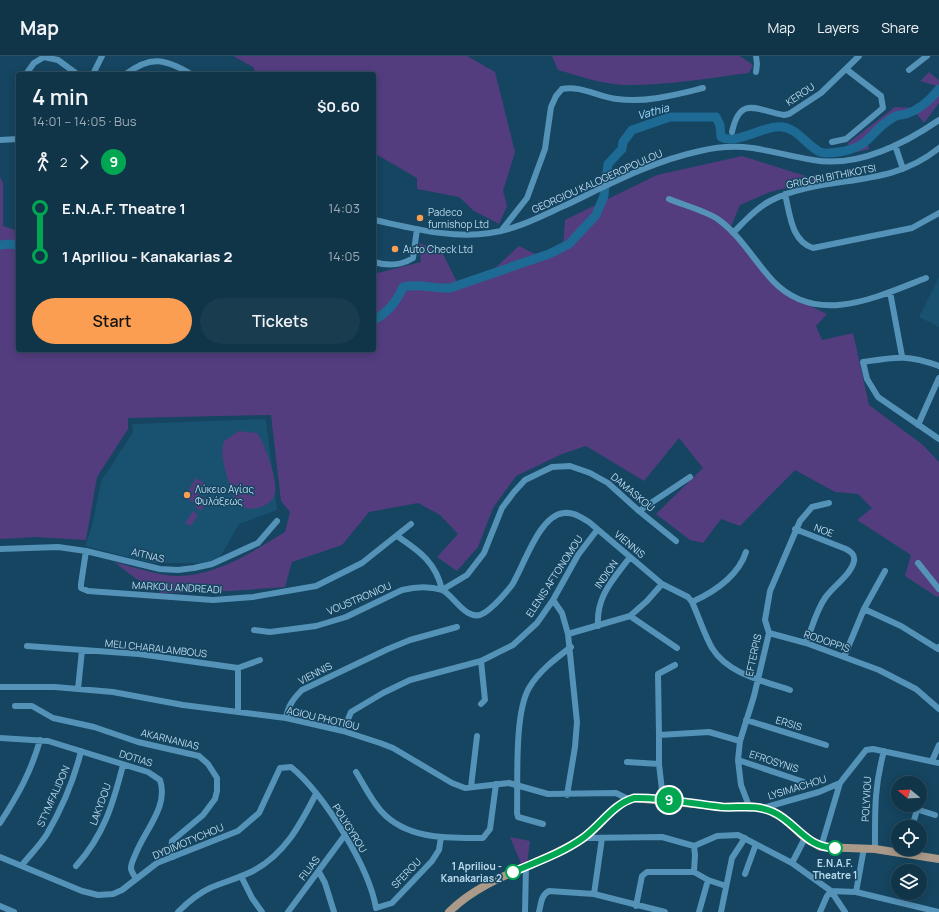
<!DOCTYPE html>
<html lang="en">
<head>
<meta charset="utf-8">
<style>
  body { margin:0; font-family:Manrope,sans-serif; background:#193c4f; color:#f1f3f6; height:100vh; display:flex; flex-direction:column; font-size:15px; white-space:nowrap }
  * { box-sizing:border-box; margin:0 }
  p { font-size:13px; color:#9caab4 }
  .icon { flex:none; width:22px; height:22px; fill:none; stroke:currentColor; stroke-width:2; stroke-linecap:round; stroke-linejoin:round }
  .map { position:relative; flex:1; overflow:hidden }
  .side { position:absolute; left:16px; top:16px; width:360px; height:280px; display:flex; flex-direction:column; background:#103448; border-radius:4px; box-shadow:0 2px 10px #0003,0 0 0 1px #304f60 }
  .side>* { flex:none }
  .badge { padding:0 8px; border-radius:13px; font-size:14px; line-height:26px }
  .needle { width:26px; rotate:288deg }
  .fabs { position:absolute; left:891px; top:720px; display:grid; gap:8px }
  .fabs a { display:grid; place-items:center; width:36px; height:36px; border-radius:50%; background:#103448; box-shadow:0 2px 10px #0003,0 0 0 1px #304f60; font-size:20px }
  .map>.badge { position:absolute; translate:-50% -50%; box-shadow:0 0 0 2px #fff }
  .legs { display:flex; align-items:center; gap:6px; height:44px; padding:0 16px; font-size:13px }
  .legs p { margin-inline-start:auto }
  .overview { display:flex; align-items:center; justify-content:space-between; height:68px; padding:0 16px }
  h1 { font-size:22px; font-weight:600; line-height:30px }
  .action { display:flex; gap:8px; margin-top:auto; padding:8px 16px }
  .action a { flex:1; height:46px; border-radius:24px; background:#fc9e52; color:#111; font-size:16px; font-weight:600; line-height:46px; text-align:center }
  .action a+a { background:#193c4f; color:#f1f3f6 }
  ul { padding:0 16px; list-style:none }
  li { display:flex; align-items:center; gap:14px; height:48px; font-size:15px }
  li i { display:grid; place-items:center; width:6px; height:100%; margin:0 5px; background:currentColor }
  li i::after { content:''; width:10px; height:10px; margin:-5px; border:3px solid; border-radius:50%; background:#103448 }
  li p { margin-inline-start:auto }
  li:first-child i { background:linear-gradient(#0000 50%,currentColor 0) }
  li:last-child i { background:linear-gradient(currentColor 50%,#0000 0) }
  header { display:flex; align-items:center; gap:24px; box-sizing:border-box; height:56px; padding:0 20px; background:#103448; border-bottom:1px solid #304f60 }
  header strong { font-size:19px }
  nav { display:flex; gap:22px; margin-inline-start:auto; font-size:14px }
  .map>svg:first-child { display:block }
  .built { fill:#195170 }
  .green { fill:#533d7f }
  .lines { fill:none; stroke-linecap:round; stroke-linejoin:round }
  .stream { stroke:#1d6b94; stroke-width:1.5 }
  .river { stroke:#1d6b94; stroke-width:9 }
  .minor { stroke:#5492b7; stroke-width:6 }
  .major { stroke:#ab9a89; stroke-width:8 }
  .line-1-casing { stroke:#fff; stroke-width:9 }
  .line-1 { stroke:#00a651; stroke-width:6 }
  .poi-dot { fill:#fc9e52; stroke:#154560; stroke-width:1.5 }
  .stop-1-dot { fill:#fff; stroke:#00a651; stroke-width:2 }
  .labels { text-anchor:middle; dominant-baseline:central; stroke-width:3; stroke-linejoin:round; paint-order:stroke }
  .street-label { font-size:10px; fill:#bbdaee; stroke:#154560 }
  .poi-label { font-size:10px; fill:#bbdaee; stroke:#154560; text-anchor:start }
  .stop-label { font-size:10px; font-weight:bold; fill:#bbdaee; stroke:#154560 }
  .water-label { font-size:11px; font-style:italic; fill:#a1dafe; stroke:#154560 }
</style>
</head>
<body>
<header>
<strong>Map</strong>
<nav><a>Map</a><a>Layers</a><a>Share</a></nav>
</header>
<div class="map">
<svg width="939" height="856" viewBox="0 0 939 856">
  <rect width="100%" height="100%" fill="#154560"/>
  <path class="built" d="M939 221V271L919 261Z
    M266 363 277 454 239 468 219 503 202 507H152L85 490 92 470 101 425 133 376 132 368Z"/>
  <path class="green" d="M233 0H467L495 16 515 96 503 135 507 150 499 168 474 155 459 141 417 133V122L374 97V18H256L253 11Z
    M552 0H740L753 9 749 17C708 22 665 30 624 29 601 28 579 20 558 14Z
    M929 16 939 24V47L924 67 916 57 896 64 866 83 869 93 857 96 847 88 895 51 915 52 937 30 920 25Z
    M742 100 818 124 770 136 740 149 729 175 782 236 827 258 816 270 822 284 853 277 869 349 923 389 939 406V540L937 541 905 520 911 499 857 464 872 452 858 438 835 436 795 414 740 470 721 463 703 487 690 484 656 458 703 412 679 382 644 425 586 390 562 398 516 420 493 452 478 491 457 515 437 501 458 478 440 459 418 447 369 456 342 489 292 506 285 531 231 535 161 537 143 528 114 506C129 510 162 520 176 520 217 520 252 496 285 476L290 456 281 445 271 359 128 362V373L97 421 86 484 35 481 0 483V121L3 127V170L18 175V294H374V218L421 206 419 187 442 196 459 230 481 225 519 190 535 198 563 190 565 164 657 119Z
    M239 375 257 377C265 388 278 423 275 438 271 453 242 459 235 444 231 438 230 428 227 421 224 408 220 398 224 385Z
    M196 422 206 428 194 447 184 441Z
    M202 440 208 443 201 455 195 451Z
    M193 455 198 459 191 470 185 467Z
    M510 781 530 785 527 808 522 810Z"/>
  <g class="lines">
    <path class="stream" d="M605 127 606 123"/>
    <path class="river" d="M606 123 608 108 622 93 623 86 632 74 670 61H716L720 69 721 81C735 89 760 72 776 71 797 69 805 89 820 96 826 98 833 97 839 96 872 91 869 75 894 61 897 59 902 59 906 58 919 54 930 44 939 33
      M0 189 11 188 18 190
      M374 264C387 257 397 245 403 231 419 227 434 233 450 232L549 198 569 188 596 159 604 140 605 127"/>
    <path class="minor" d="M909 14 927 0
      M756 16 757 8 756 0
      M26 18 34 7 44 1 58 4 77 18
      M93 18 102 0
      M126 18C150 0 164 2 191 18
      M732 76C740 39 756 54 784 59L789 58 821 37 859 0
      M0 84 18 83
      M832 86 846 83 883 52 881 40 846 13
      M895 89 903 113
      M785 138C790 158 791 185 813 192L912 172 939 157
      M669 143C683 149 707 155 719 164 741 180 755 206 773 225 817 271 877 241 926 222
      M374 164C412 172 452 183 490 177 518 173 541 160 566 149 610 128 653 105 700 95 746 84 769 97 813 104 857 112 904 88 939 64
      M501 175 527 142 545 93 551 51 556 40 562 33C580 29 599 41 617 43 645 47 675 39 703 32
      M733 177C744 166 755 153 770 145 824 117 887 135 939 92
      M374 206C388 210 400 210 413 202L417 173
      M890 236 902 300
      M939 310C907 298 895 301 863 306L867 323 878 341 939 383
      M918 369 939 322
      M639 455 690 421
      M795 473 846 493C851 496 855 498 854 505 851 519 833 530 825 542 816 555 812 572 806 587
      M397 480C419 495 436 506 442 534
      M0 493 58 491 86 495 160 513 178 514 194 512 212 508 258 487 277 465
      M86 495 81 528V532L88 535 213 544 253 541 316 530 362 507 411 468
      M918 507 939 533
      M442 534 467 519 484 497 502 452 514 436 525 424 552 411 570 410 590 417 608 427 639 455 676 485
      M553 544 562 557 568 578 577 666 575 691 567 739
      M692 546C714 536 738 520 746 496
      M864 553 901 570 938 593 939 591
      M630 560 677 592
      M598 570C596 540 613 524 630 501
      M254 574 270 576 316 570 346 561 402 534C414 531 430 530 442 534 453 538 467 568 484 557 495 550 504 539 512 529 524 510 539 459 564 457 574 456 580 461 589 466L662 528 688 541 692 546C699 561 704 578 712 592 728 618 763 625 790 634
      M769 577 806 587 879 614 916 633 939 653
      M568 578 630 560 647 545 662 528
      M27 590 139 598 238 612V656
      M844 601 864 553 885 515
      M675 609 658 618 659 679 709 676 740 685
      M238 612 260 604
      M0 631H55L113 636 183 649 286 662 343 675 380 687 393 692 452 727 465 732 509 727 548 738 616 737 628 743
      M78 633 82 594
      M481 648 485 644 481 605
      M15 650H32L53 662 94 671 138 686 199 700 208 708 217 722V735L215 743 203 759 172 785 171 793 173 801
      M286 662C288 650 293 643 302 634L388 593 410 584 457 571
      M746 664 826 689
      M343 675 351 656 383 637 410 624 481 605 513 589 537 567 553 544 578 499 597 474
      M659 679V708
      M0 682 48 685 148 716 160 724C169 750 145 774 136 797 134 802 131 807 131 812 131 816 134 819 136 823
      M738 704 804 726
      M932 705 939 689
      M627 706 659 708 663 743
      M356 716C364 729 371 744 381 755 407 784 448 782 483 782L490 773 496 728
      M471 731 477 680
      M903 749 935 759
      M749 750 741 729 738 704 740 685 754 640 769 577 765 564 770 535 800 465 812 451 829 447
      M763 752 819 736 840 727 866 694 873 693 939 707
      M0 767C18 739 31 716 40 684
      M543 768 518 761 517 757C518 725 514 658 529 632 539 615 555 603 571 591
      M912 771 917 754
      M584 782 662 781 694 790 717 780 738 779 792 807 831 835 856 836 939 856
      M821 791 840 727
      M875 793C875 756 874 731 884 695
      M0 801 82 835 98 839 113 838 122 834 157 807 238 775 259 757 280 712 291 711C324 738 369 811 376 852
      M792 807 805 782
      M22 809C30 799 40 789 47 778 62 752 74 724 81 695
      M76 810C104 779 113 748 123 709
      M319 816 325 827 334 856
      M694 816 695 799 694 790
      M745 818 756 788
      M241 820 252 842 262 856
      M831 835 845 856
      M856 836 864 792
      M594 838 602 782
      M0 850 14 856
      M636 850 642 820 647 816H694L708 824 726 830
      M376 852 392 847 432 805 439 794 441 781
      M178 856C187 847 199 837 210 832 224 826 239 822 253 815 285 798 300 769 316 738
      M288 856 345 779
      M525 856 526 810
      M539 856C541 848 541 839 549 835L594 838 665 856
      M699 856 708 824
      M721 856 732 802 745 782
      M820 856 827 840 831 835"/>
    <path class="major" d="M449 856C486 819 539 810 582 783 600 771 612 748 634 742L724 751 749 750 763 752 780 759 805 782 821 791 875 793 939 803"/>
  </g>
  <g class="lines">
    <g class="line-1-casing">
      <path id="line-1" d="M513 816C536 806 562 797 583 782 600 770 613 748 634 742 663 741 692 748 722 751 740 752 756 748 773 756 796 766 806 792 835 792"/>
    </g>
    <use href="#line-1" class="line-1"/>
  </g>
  <g class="poi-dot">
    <circle cx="420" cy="162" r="4"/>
    <circle cx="395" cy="193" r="4"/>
    <circle cx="187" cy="439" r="4"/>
  </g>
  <g class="stop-1-dot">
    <circle cx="835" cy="792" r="7"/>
    <circle cx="513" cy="816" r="7"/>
  </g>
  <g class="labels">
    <g class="street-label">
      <text transform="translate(800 38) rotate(-34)">KEROU</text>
      <text transform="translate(831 120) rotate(-11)">GRIGORI BITHIKOTSI</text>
      <text transform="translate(597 125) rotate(-24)">GEORGIOU KALOGEROPOULOU</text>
      <text transform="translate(633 436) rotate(40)">DAMASKOU</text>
      <text transform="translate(824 474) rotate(21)">NOE</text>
      <text transform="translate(630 488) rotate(40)">VIENNIS</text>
      <text transform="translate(148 499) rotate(13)">AITNAS</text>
      <text transform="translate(606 518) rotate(-55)">INDION</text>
      <text transform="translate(554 520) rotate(-57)">ELENIS AFTONOMOU</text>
      <text transform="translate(177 531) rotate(3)">MARKOU ANDREADI</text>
      <text transform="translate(359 542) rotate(-23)">VOUSTRONIOU</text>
      <text transform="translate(827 585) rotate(19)">RODOPPIS</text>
      <text transform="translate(156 592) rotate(6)">MELI CHARALAMBOUS</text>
      <text transform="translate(753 599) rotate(-78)">EFTERPIS</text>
      <text transform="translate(315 617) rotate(-28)">VIENNIS</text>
      <text transform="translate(323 662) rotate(13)">AGIOU PHOTIOU</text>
      <text transform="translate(789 667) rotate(17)">ERSIS</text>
      <text transform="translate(170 683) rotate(14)">AKARNANIAS</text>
      <text transform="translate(136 702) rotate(17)">DOTIAS</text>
      <text transform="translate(774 705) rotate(18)">EFROSYNIS</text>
      <text transform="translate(797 731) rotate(-17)">LYSIMACHOU</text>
      <text transform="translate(53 740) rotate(-66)">STYMFALIDON</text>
      <text transform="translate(866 743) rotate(-87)">POLYVIOU</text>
      <text transform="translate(100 748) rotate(-70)">LAKYDOU</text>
      <text transform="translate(350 772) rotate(58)">POLYGYROU</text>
      <text transform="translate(188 785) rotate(-23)">DYDIMOTYCHOU</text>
      <text transform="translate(309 812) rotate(-53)">FILIAS</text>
      <text transform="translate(406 817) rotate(-46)">SFEROU</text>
    </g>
    <g class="poi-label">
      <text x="428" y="156">Padeco<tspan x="428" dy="12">furnishop Ltd</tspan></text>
      <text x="403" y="193">Auto Check Ltd</text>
      <text x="195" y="433">Λύκειο Αγίας<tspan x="195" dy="12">Φυλάξεως</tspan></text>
    </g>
    <g class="stop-label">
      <text x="835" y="807">E.N.A.F.<tspan x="835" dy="12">Theatre 1</tspan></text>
      <text x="502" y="810" text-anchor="end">1 Apriliou -<tspan x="502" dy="12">Kanakarias 2</tspan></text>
    </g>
    <g class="water-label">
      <text transform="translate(653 55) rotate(-15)">Vathia</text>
    </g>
  </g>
</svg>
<div class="fabs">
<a><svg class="needle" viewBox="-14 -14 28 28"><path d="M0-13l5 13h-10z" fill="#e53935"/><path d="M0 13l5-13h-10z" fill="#9caab4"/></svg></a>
<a><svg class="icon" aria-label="locate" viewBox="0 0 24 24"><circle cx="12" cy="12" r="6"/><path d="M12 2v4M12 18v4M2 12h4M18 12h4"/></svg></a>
<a><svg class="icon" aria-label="layers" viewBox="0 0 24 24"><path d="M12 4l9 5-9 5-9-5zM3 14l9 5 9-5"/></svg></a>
</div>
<b class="badge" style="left:669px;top:744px;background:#00a651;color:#fff">9</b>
<section class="side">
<div class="overview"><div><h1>4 min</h1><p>14:01 – 14:05 · Bus</p></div><b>$0.60</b></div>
<div class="legs"><svg class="icon" aria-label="walk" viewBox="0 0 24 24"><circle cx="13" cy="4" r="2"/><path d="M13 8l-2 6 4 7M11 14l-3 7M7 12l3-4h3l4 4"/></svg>2<svg class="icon" aria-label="forward" viewBox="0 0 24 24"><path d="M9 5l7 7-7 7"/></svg><b class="badge" style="background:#00a651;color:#fff">9</b></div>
<ul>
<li><i style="color:#00a651"></i><b>E.N.A.F. Theatre 1</b><p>14:03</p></li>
<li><i style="color:#00a651"></i><b>1 Apriliou - Kanakarias 2</b><p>14:05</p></li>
</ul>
<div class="action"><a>Start</a><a>Tickets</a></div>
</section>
</div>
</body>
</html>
